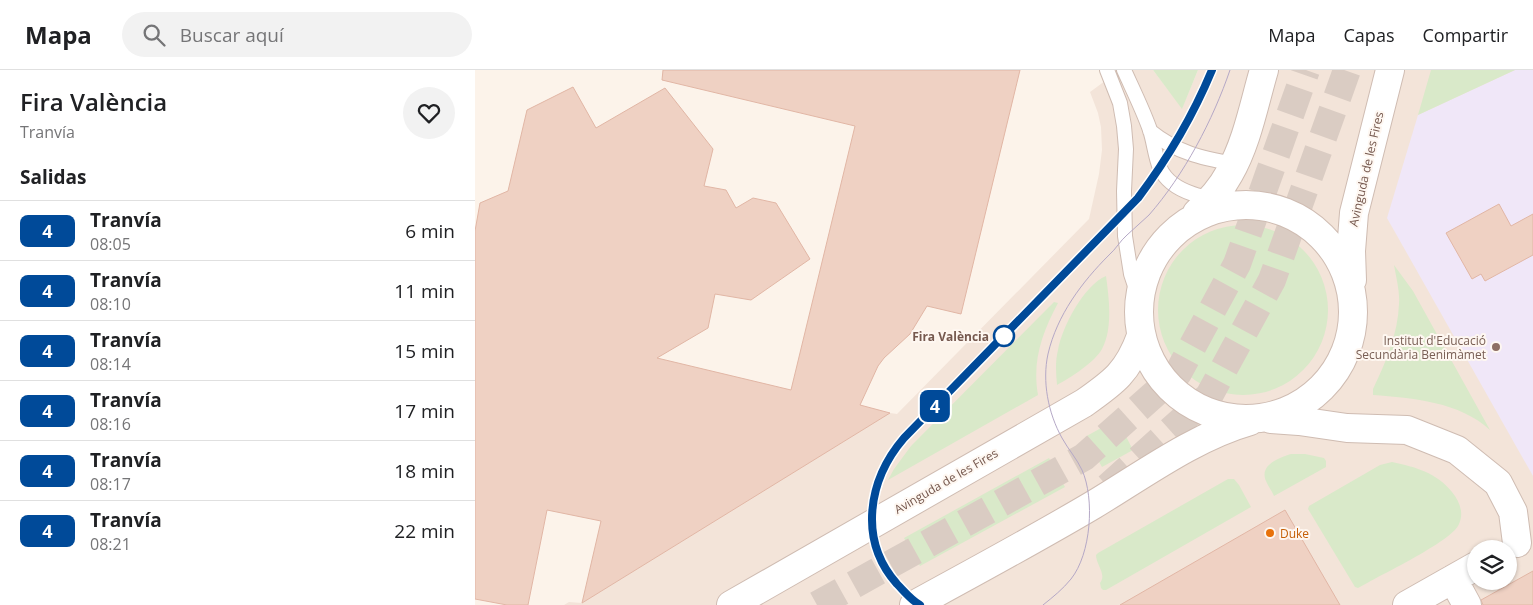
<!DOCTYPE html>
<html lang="es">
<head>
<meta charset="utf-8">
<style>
  body { margin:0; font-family:"Open Sans",sans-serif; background:#f2f2f2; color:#202124; height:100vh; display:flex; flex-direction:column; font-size:19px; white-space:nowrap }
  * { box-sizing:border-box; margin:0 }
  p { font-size:16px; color:#757577 }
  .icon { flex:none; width:28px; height:28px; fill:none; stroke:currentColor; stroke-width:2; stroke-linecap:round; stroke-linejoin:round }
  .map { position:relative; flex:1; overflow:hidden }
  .panel { display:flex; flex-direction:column; background:#fff; width:475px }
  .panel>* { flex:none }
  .badge { padding:0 10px; border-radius:8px; font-size:18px; line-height:32px }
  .fabs { position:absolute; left:992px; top:470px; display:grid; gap:10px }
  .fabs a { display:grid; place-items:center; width:50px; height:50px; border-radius:50%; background:#fff; box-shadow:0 1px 4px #0004; font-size:25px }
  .map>.badge { position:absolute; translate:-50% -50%; box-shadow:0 0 0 2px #fff }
  h2 { padding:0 20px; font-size:19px; line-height:45px }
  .round { display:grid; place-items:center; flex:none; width:52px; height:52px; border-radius:26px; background:#f2f2f2 }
  .headline { display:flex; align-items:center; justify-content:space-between; height:85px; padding:0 20px }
  h1 { font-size:24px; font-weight:600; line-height:38px }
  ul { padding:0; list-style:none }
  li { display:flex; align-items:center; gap:15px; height:60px; padding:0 20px; border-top:1px solid #e0e0e0 }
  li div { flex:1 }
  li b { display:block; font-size:19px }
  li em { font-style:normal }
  li .badge { min-width:55px; font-weight:700; text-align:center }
  header { display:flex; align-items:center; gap:30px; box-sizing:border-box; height:70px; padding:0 25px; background:#fff; border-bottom:1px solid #e0e0e0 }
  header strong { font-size:24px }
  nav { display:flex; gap:28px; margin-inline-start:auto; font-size:18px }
  .search { width:350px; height:45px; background:#f2f2f2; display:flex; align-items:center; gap:12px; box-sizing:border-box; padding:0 18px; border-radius:28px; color:#757577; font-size:19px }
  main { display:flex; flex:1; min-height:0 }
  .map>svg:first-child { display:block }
  .residential { fill:#f3e4d9; fill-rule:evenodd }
  .education { fill:#f0e7f8 }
  .green { fill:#d9e9c9 }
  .building { fill:#efd1c3; stroke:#e1b6a5 }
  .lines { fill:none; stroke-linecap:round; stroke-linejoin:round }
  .secondary-tunnel { stroke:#daccc3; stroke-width:28; stroke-dasharray:28 14; stroke-linecap:butt }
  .lane-casing { stroke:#cfbcb2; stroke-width:16 }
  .street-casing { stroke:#cfbcb2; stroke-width:30 }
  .lane { stroke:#fff; stroke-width:14 }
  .street { stroke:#fff; stroke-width:28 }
  .tram { stroke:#b5a8c6; stroke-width:1 }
  .line-casing { stroke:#fff; stroke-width:11 }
  .line { stroke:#004a99; stroke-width:8 }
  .stop-dot { fill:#fff; stroke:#004a99; stroke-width:2.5 }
  .education-dot { fill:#8d6e63; stroke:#fef7f1; stroke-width:2 }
  .food-dot { fill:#e8710a; stroke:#fef7f1; stroke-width:2 }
  .labels { text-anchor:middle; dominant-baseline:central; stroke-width:4; stroke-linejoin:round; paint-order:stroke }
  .street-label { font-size:12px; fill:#75584e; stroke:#fef7f1 }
  .stop-label { font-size:12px; font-weight:bold; fill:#75584e; stroke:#fef7f1; text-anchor:end }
  .education-label { font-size:12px; fill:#785e54; stroke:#fef7f1; text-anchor:end }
  .food-label { font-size:12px; fill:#c56008; stroke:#fef7f1; text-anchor:start }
</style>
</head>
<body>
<header>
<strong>Mapa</strong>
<div class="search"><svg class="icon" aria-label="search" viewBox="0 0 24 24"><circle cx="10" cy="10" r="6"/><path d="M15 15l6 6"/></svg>Buscar aquí</div>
<nav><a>Mapa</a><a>Capas</a><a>Compartir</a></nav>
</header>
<main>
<section class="panel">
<div class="headline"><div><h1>Fira València</h1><p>Tranvía</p></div><a class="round"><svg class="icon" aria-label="heart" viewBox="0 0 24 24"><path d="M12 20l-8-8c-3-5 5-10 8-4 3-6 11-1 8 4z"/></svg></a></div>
<h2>Salidas</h2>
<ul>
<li><span class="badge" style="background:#004a99;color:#fff">4</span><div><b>Tranvía</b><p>08:05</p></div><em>6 min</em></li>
<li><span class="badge" style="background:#004a99;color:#fff">4</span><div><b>Tranvía</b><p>08:10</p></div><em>11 min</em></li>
<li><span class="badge" style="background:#004a99;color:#fff">4</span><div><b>Tranvía</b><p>08:14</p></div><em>15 min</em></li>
<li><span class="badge" style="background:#004a99;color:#fff">4</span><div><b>Tranvía</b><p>08:16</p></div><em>17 min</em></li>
<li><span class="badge" style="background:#004a99;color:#fff">4</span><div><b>Tranvía</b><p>08:17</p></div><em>18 min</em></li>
<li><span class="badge" style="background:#004a99;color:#fff">4</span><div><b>Tranvía</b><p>08:21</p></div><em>22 min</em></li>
</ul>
</section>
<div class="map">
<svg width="1058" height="535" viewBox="0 0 1058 535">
  <rect width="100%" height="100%" fill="#fcf3ea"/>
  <path class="residential" d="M645 0H678L707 38 723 0H1058V535H89L94 532 107 533 415 343 422 344 614 149 624 104 627 80 626 57 623 43 615 22ZM1001 479H1034V511H1001Z"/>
  <path class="education" d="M1040 0H1058V406L912 148 943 45Z"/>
  <path class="green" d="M678 0H723L707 39Z
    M956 0H1040L943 45Z
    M683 240a85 85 0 1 1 170 0a85 85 0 1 1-170 0Z
    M919 195 938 221 1015 360C985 332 938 328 898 325V319C911 292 923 263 924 234 925 221 921 207 919 195Z
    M631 206C634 228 638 258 627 279 620 292 595 308 582 315 581 303 580 292 583 280 587 257 609 215 631 206Z
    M579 232 583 233C567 263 557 291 563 325L413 410 419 399 436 376Z
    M642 349 658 380 627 397 610 367Z
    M816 384H830L849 388 851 391V397L799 426C797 421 793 416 791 411 784 395 804 388 816 384Z
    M574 388 590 417 445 496 429 468Z
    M917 392C941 397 962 403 977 422 985 432 989 443 984 454 978 470 912 502 894 512L883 518 880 517 833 439 834 436 905 395Z
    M753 409H759L764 415 776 437 631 520H628L626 518 625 513C632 504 621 495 621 485L623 483Z"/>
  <path class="building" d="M188 0H545L486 244 452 236 435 264 409 288 403 296 385 335 415 343 107 533 126 451 72 440 53 535H32L0 529V161L5 133 33 121 52 40 98 17 121 58 190 18 238 79 229 116 251 120 261 138 278 128 301 133 335 189 276 230 240 224 233 258 182 288 316 320 380 56 187 10Z
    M1024 134 1036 156 1058 144V185L1010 211 1006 204 997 209 971 163Z
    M810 440 865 535H645Z
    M1058 501V535H1008L1006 530Z"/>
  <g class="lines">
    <path class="secondary-tunnel" d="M633 417 734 326 797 210 872 0
      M342 535 609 387 703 303 762 194 831 0"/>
    <g class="lane-casing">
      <path id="lane" d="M632 0 645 33 649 56 651 79 649 121 650 166 656 204 665 231
        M649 0C658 20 668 40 675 60 679 72 680 86 685 98 698 128 746 130 774 134
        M675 61C702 83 727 88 759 94"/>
    </g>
    <g class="street-casing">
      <path id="street" d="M664 242a107 107 0 1 1 214 0a107 107 0 1 1-214 0Z
        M722 143C735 131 746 119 754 104 772 73 779 34 789 0
        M877 210 876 181 879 143 915 0
        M796 349 824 351 872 358 932 360 982 380 1023 413 1038 442 1042 473
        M978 509 992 535
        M256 535 609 333C639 312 653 302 666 266
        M439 535C499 502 559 470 618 435 668 405 719 367 775 351
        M932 535 1001 496"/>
    </g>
    <use href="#lane" class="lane"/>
    <use href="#street" class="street"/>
    <path class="tram" d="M445 535C436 530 429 521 422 514 383 469 393 410 429 367L663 128C693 88 718 46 737 0
      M568 535C578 527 588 519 596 509 616 484 620 429 607 400 602 389 593 379 587 368 573 343 567 311 573 284 582 245 607 212 634 185 641 179 645 171 652 165 659 158 667 152 674 145 709 105 738 50 755 0"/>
  </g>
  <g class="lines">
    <g class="line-casing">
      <path id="line" d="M445 535C436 530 429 521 422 514 383 470 393 410 429 368L663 128C693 88 718 46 737 0"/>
    </g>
    <use href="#line" class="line"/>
  </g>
  <circle class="stop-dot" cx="529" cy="266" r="10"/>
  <circle class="education-dot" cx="1021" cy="277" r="5"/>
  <circle class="food-dot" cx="795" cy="463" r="5"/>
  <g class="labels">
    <g class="street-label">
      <text transform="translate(891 99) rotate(-77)">Avinguda de les Fires</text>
      <text transform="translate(471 411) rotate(-30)">Avinguda de les Fires</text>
    </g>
    <g class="stop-label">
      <text x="514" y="266">Fira València</text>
    </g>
    <g class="education-label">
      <text x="1011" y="270">Institut d'Educació<tspan x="1011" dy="14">Secundària Benimàmet</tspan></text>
    </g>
    <g class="food-label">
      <text x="805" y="463">Duke</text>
    </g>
  </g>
</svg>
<div class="fabs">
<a><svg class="icon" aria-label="layers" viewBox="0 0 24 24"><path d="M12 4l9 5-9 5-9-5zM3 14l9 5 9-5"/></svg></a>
</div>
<b class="badge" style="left:460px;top:336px;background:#004a99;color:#fff">4</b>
</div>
</main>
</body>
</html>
